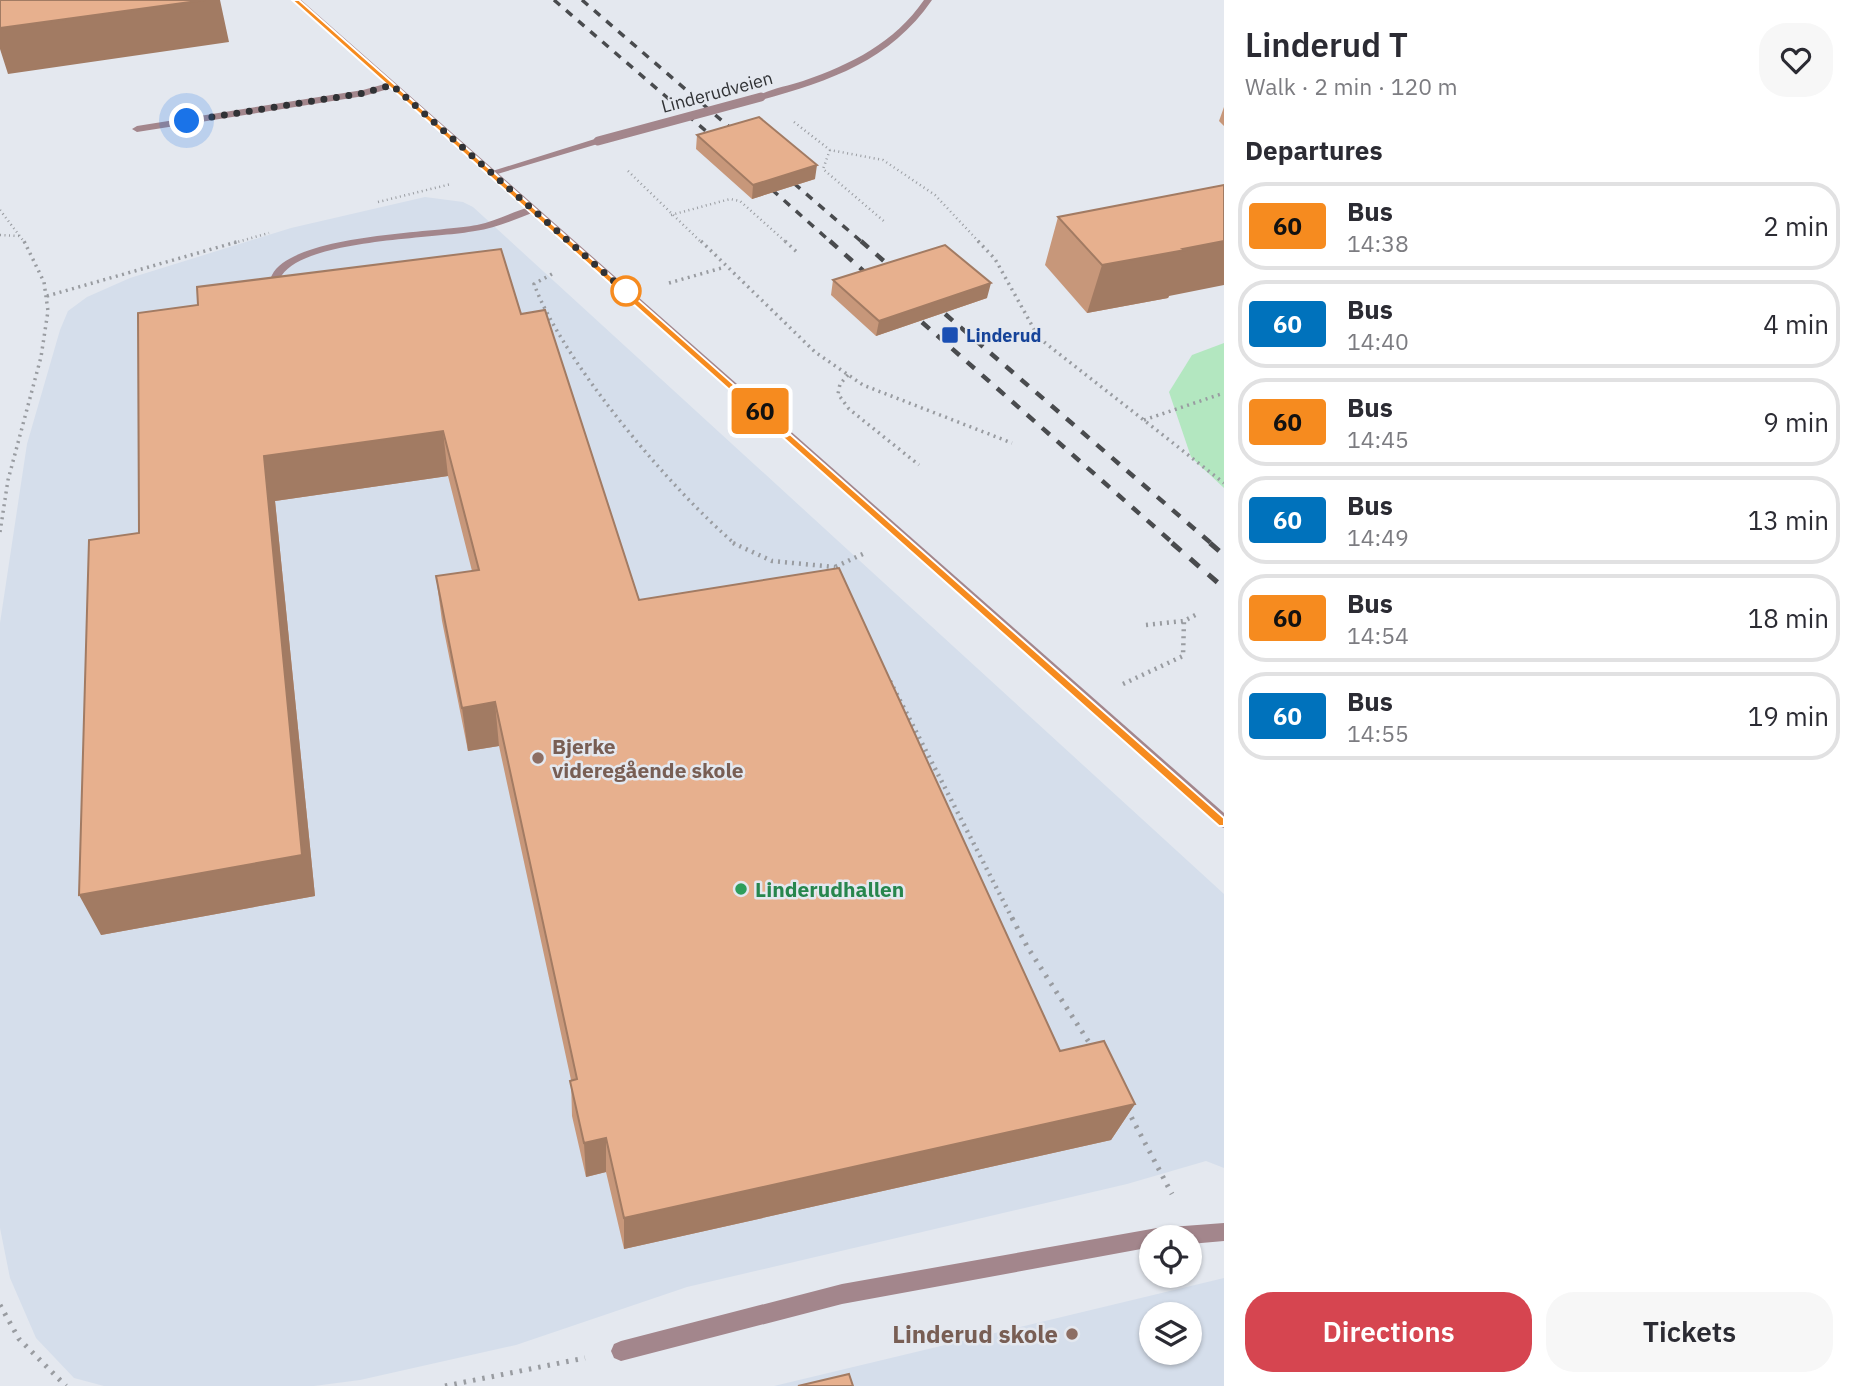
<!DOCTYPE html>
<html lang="en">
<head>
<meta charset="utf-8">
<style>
  body { margin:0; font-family:"IBM Plex Sans",sans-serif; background:#f7f7f7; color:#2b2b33; height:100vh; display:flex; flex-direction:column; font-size:26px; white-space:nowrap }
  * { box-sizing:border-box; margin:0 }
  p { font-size:23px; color:#7c7c81 }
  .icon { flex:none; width:38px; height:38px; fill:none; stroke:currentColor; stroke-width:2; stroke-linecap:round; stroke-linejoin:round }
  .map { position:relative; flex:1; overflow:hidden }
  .drawer { display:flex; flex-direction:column; background:#fff; width:630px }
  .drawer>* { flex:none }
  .badge { padding:0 14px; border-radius:5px; font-size:24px; line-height:46px }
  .tools { position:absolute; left:1139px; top:1225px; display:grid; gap:14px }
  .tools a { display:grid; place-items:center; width:63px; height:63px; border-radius:50%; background:#fff; box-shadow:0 2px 5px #0004; font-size:35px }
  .you { position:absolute; width:35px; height:35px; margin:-18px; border:5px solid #fff; border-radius:50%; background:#1a73e8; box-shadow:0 0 0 10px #1a73e833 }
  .map>.badge { position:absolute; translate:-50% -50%; box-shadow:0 0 0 4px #fff }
  h2 { padding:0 21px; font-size:26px; line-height:63px }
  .round { display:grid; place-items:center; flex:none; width:74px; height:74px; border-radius:28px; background:#f7f7f7 }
  .head { display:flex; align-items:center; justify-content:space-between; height:119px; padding:0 21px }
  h1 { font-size:33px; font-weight:600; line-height:52px }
  .button { display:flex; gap:14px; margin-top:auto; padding:14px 21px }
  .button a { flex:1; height:80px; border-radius:28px; background:#d64550; color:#fff; font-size:28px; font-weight:600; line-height:80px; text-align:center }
  .button a+a { background:#f7f7f7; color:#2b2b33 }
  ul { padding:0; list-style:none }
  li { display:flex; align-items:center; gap:21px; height:88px; margin:0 14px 10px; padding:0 7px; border:4px solid #e1e1e2; border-radius:28px }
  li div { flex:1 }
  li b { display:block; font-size:26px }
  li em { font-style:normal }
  li .badge { min-width:77px; font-weight:700; text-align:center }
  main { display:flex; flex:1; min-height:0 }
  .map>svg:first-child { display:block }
  .built { fill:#d5deeb; fill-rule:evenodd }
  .green { fill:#b3e7c0 }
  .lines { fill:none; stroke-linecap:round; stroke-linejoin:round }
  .path-far3 { stroke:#999ca1; stroke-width:2.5; stroke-dasharray:1 3.5; stroke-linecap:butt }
  .path-far2 { stroke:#999ca1; stroke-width:3.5; stroke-dasharray:2 4.5; stroke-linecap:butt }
  .path-far1 { stroke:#999ca1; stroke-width:4.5; stroke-dasharray:2 5; stroke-linecap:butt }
  .path { stroke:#999ca1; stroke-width:5; stroke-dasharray:2.5 7; stroke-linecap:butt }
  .service { fill:#a3868c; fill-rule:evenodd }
  .minor { fill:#a3868c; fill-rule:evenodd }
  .tertiary { fill:#a3868c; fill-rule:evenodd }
  .rail-far2 { stroke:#494b4e; stroke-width:3.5; stroke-dasharray:8 8; stroke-linecap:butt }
  .rail-far1 { stroke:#494b4e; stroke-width:4.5; stroke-dasharray:10 10; stroke-linecap:butt }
  .rail { stroke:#494b4e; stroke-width:5; stroke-dasharray:12 12; stroke-linecap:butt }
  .minor-bridge { stroke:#a3868c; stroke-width:9 }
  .wall { fill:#c7977a }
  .shaded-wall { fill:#a27b63 }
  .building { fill:#e7b08e; stroke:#a27b63; stroke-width:2 }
  .line { fill:#f68b1f; stroke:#fff; stroke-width:2 }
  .walk { stroke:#303235; stroke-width:7; stroke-dasharray:0 12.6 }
  .stop-dot { fill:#fff; stroke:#f68b1f; stroke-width:3.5 }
  .transit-dot { fill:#1a4fb4; stroke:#e4e8ef; stroke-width:2.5 }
  .education-dot { fill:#8d6e63; stroke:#e4e8ef; stroke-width:2.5 }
  .leisure-dot { fill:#2e9e5b; stroke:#e4e8ef; stroke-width:2.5 }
  .labels { text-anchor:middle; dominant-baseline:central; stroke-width:5; stroke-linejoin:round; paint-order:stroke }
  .far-street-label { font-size:18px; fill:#303235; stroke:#e4e8ef }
  .far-transit-label { font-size:18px; font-weight:bold; fill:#164399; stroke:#e4e8ef; text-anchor:start }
  .education-label { font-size:21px; font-weight:bold; fill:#785e54; stroke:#e4e8ef; text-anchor:start }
  .leisure-label { font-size:21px; font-weight:bold; fill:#27864d; stroke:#e4e8ef; text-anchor:start }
  .near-education-label { font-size:24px; font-weight:bold; fill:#785e54; stroke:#e4e8ef; text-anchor:end }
</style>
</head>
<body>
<main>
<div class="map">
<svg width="1224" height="1386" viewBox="0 0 1224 1386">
  <rect width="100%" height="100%" fill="#e4e8ef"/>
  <path class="built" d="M425 197 463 202 473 207 1224 894V1168L1206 1161 1127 1184 687 1287 516 1345 360 1380 314 1386H104L74 1378 36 1338 10 1278 0 1228V623L27 444 60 330 68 311 87 297 130 278 291 228Z
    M1224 1278V1386H774ZM1152 1314H1190V1353H1152Z"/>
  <path class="green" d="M1224 343V488L1191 457 1169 392 1192 355Z"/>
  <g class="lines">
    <path class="path-far3" d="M794 122 830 150 883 160 935 195 980 243
      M830 150 823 169 886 223
      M628 171 702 243
      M378 202 451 184
      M0 210 25 243
      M671 215 730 199 740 201 787 243
      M0 235 21 236
      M234 243 269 233"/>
    <path class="path-far2" d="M701 241 815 352 863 385 1012 443
      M785 241 799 254
      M978 241 995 259 1039 338 1025 343
      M552 274 534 284C563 362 671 489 735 544
      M669 283 725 267
      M47 296 240 241
      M1039 338 1224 483
      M848 375 840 384 838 394 849 409 919 465
      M1144 420 1224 393
      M0 532 8 480 41 357 48 311 44 282 24 241"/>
    <path class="path-far1" d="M733 543 772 561 835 567
      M837 573 835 567 865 553
      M1146 625 1184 621
      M890 681 1013 920
      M1123 684 1183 656 1184 621 1199 613"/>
    <path class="path" d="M1012 918 1028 948 1092 1047
      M1127 1109 1172 1194
      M0 1305 19 1339 66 1386
      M445 1386 585 1358"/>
    <path class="service" d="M392 82 395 83V87L364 96 137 132 132 129 137 126 363 90Z
      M533 206 538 209 537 211C516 219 496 228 475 231 433 239 307 239 282 275 278 281 281 290 281 296L276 299 271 296C270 289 268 282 272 275 293 234 434 233 477 225 496 221 514 211 533 206Z
      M1224 1223V1241L1190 1244V1237H1152V1247L842 1304 621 1361 614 1358 611 1351 614 1344 621 1341 842 1284 1157 1228Z"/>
    <path class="minor" d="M924 0H932C890 61 830 81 761 100L756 97C769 89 788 86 803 81 852 64 894 43 924 0Z
      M598 138 601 139V143L494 175 486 173Z"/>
    <path class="tertiary" d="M292 0H301L1224 813V828L1219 826Z"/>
    <path class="rail-far2" d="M554 0 721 144
      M582 0 742 138
      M782 173 863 243
      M760 179 832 243"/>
    <path class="rail-far1" d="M830 241 878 284
      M861 241 901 276
      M930 301 1212 544
      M907 309 1174 544"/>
    <path class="rail" d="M1172 543 1224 588
      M1210 543 1224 555"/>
    <path class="minor-bridge" d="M598 141 761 97"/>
  </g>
  <path class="wall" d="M1224 107V126L1219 121Z
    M697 135 815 179 752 199 696 149Z
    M1058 217 1169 296 1168 298 1087 313 1045 265Z
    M833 280 987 298 876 336 831 295Z
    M521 314 639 600 1060 1051 1135 1104 1111 1140 624 1249 606 1172 586 1177 572 1116 571 1080 499 746 468 751 442 621 436 576 472 571 448 476 275 501 315 896 101 935 139 533Z"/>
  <path class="shaded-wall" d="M205 0H220L229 42 8 74 0 49V28Z
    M817 165 815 179 752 199 753 185Z
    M1224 241V285L1169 296 1168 298 1087 313 1102 265Z
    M991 283 987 298 876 336 879 321Z
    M443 431 448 476 275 501 315 896 101 935 79 895 264 456Z
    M495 702 499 746 468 751 462 708Z
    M1135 1104 1111 1140 624 1249V1218Z
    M606 1138V1172L586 1177 584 1143Z"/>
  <path class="building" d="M0 0H205L0 28Z
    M759 117 817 165 753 185 697 135Z
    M1224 185V241L1183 249 1185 250 1102 265 1058 217Z
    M945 245 991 283 879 321 833 280Z
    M501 249 521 314 545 310 639 600 839 568 1060 1051 1104 1041 1135 1104 624 1218 606 1138 584 1143 570 1081 577 1079 495 702 462 708 436 576 479 570 443 431 264 456 302 855 79 895 89 540 139 533 138 313 198 305 197 287Z
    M849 1374 853 1386H798Z"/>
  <path class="line" d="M292 0H299L1224 818V826H1219Z"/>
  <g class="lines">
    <path class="walk" d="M187 121 364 93 392 85 634 299 626 291"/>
  </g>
  <circle class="stop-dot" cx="626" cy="291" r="14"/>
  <rect class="transit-dot" x="941" y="326" width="18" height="18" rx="3.5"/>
  <g class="education-dot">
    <circle cx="538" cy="758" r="7"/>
    <circle cx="1072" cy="1334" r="7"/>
  </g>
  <circle class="leisure-dot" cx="741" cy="889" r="7"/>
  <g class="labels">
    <g class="far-street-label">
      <text transform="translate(717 92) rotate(-15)">Linderudveien</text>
    </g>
    <g class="far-transit-label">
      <text x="966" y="335">Linderud</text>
    </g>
    <g class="education-label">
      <text x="552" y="746">Bjerke<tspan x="552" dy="24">videregående skole</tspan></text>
    </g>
    <g class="leisure-label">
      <text x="755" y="889">Linderudhallen</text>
    </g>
    <g class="near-education-label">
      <text x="1058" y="1334">Linderud skole</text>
    </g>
  </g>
</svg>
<div class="tools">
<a><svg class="icon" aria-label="locate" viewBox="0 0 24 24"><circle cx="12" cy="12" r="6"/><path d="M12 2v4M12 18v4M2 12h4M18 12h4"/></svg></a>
<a><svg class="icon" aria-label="layers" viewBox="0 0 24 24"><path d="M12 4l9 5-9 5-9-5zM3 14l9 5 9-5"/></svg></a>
</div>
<div class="you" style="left:187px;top:121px"></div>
<b class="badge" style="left:760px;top:411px;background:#f68b1f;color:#111">60</b>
</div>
<section class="drawer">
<div class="head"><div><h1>Linderud T</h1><p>Walk · 2 min · 120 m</p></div><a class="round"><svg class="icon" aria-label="heart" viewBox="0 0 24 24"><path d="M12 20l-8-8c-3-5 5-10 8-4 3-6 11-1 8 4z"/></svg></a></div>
<h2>Departures</h2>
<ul>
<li><span class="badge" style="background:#f68b1f;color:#111">60</span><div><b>Bus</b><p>14:38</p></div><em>2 min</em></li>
<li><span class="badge" style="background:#0072bc;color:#fff">60</span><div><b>Bus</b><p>14:40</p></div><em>4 min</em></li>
<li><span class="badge" style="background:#f68b1f;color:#111">60</span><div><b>Bus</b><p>14:45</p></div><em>9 min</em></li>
<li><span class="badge" style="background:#0072bc;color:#fff">60</span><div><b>Bus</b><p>14:49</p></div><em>13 min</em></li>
<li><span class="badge" style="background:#f68b1f;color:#111">60</span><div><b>Bus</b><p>14:54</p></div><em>18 min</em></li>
<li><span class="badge" style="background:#0072bc;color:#fff">60</span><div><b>Bus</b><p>14:55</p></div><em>19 min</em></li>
</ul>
<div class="button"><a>Directions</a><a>Tickets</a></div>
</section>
</main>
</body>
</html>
